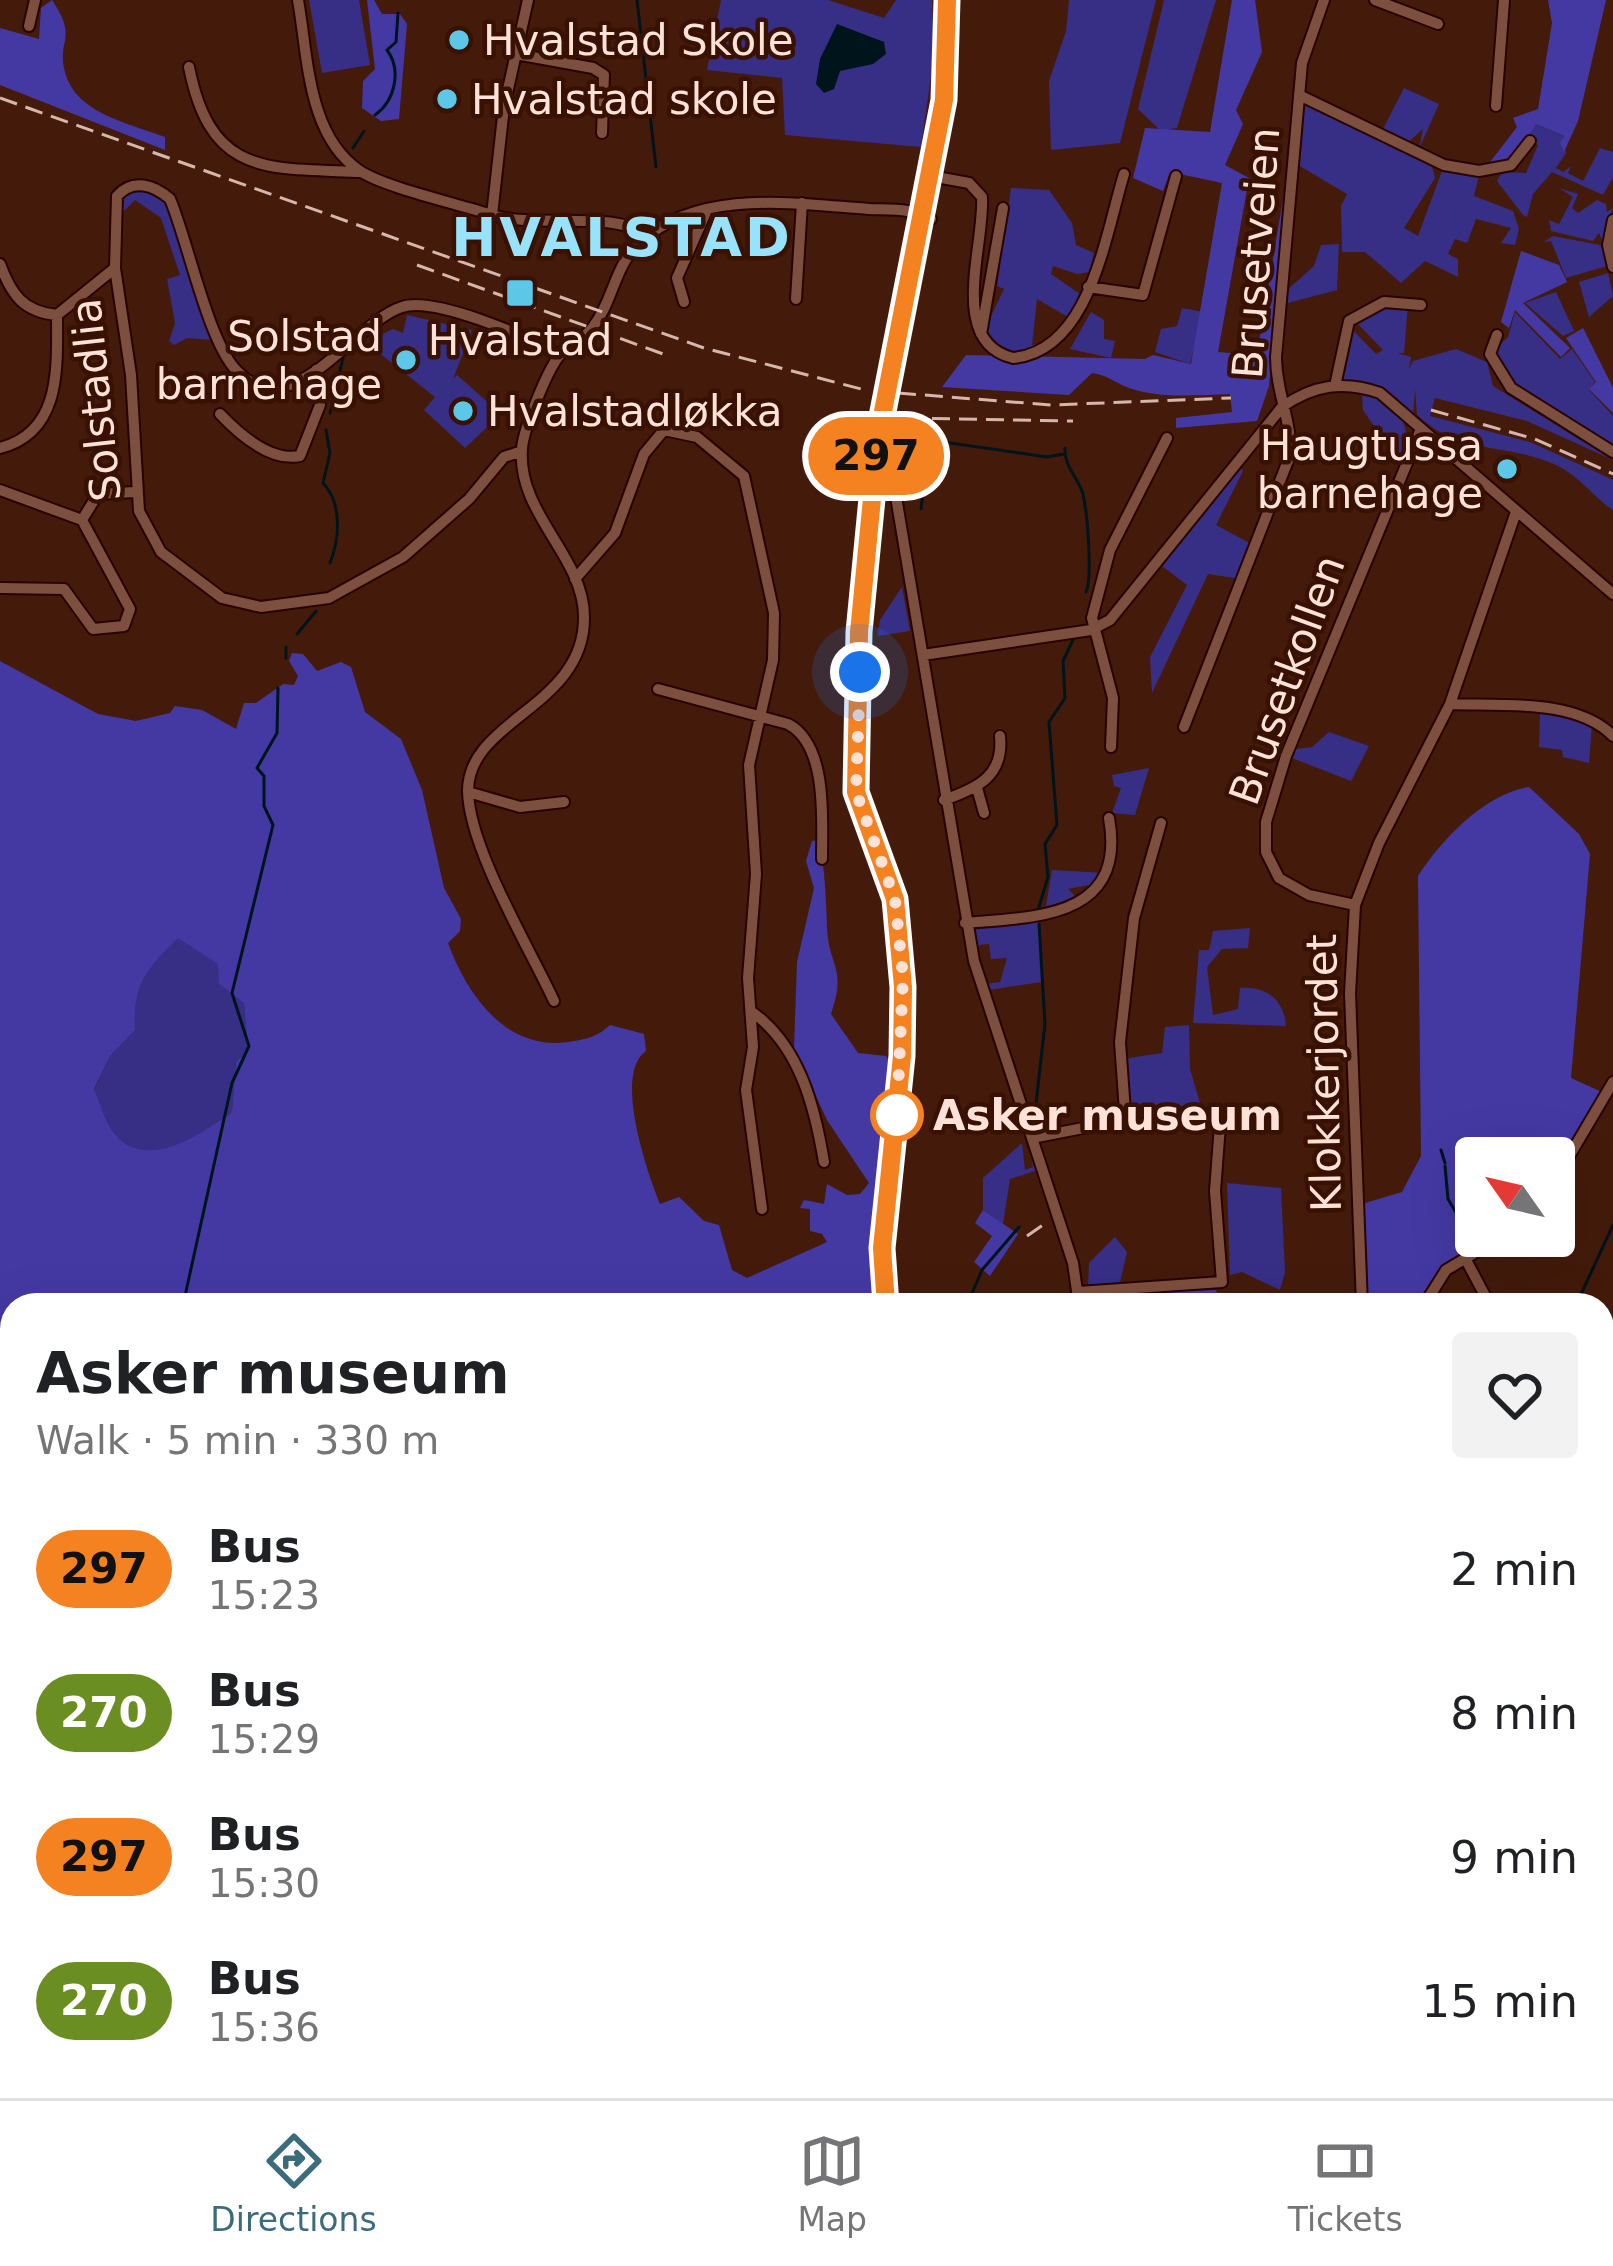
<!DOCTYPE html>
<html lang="en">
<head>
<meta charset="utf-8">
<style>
  body { margin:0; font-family:"DejaVu Sans",sans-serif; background:#f2f2f2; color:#202124; height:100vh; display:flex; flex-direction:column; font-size:45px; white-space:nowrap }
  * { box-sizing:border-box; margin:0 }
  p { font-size:39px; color:#757577 }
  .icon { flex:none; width:66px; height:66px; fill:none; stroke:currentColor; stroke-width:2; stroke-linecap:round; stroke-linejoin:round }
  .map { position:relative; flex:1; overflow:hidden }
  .panel { position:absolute; left:0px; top:1293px; width:1614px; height:807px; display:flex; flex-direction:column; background:#fff; border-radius:36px 36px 0 0; box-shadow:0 12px 48px #0002 }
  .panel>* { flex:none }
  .badge { padding:0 24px; border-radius:39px; font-size:42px; line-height:78px }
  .needle { width:78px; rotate:304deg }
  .controls { position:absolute; left:1455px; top:1137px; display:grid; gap:24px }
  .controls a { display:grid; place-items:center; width:120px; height:120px; border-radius:12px; background:#fff; box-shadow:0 12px 48px #0002; font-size:60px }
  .you { position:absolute; width:60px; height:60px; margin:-30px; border:9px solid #fff; border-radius:50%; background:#1a73e8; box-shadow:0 0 0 18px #1a73e833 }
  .map>.badge { position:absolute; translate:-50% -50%; box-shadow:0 0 0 6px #fff }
  .round { display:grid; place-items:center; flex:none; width:126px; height:126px; border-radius:12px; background:#f2f2f2 }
  .headline { display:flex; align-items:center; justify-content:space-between; height:204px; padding:0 36px }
  h1 { font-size:57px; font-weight:600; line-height:90px }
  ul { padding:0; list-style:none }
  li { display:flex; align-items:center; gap:36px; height:144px; padding:0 36px }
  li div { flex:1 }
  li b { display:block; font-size:45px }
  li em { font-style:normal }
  li .badge { min-width:132px; font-weight:700; text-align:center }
  .tabs { display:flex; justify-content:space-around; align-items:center; height:168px; border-top:3px solid #e0e0e0; background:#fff; font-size:33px; color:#757577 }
  .tabs a { display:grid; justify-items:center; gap:6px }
  .tabs .current { color:#3b6c7c }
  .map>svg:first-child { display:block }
  .green { fill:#372e86 }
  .forest { fill:#4439a3; fill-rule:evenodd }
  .water { fill:#00141b }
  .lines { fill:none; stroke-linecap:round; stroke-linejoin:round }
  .stream { stroke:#00141b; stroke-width:3 }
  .minor-casing { stroke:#280300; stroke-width:14 }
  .secondary-casing { stroke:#280300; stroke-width:18 }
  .minor { stroke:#7d4f3e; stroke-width:10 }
  .secondary { stroke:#707358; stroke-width:15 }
  .rail { stroke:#d6b7ac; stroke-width:3; stroke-dasharray:18 9; stroke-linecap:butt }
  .line-casing { stroke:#fff; stroke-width:27 }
  .line { stroke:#f58220; stroke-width:18 }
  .walk { stroke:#fee2d8; stroke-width:12; stroke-dasharray:0 21.6 }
  .poi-dot { fill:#5dc7e8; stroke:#381102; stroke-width:4.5 }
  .stop-dot { fill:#fff; stroke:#f58220; stroke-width:6 }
  .labels { text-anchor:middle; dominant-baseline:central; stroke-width:9; stroke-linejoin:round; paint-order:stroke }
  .poi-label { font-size:42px; fill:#fee2d8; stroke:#381102; text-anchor:start }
  .street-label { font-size:42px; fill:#fee2d8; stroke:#381102 }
  .stop-label { font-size:42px; font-weight:bold; fill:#fee2d8; stroke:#381102; text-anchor:start }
  .district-label { font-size:54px; font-weight:bold; letter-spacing:3px; fill:#99e2fb; stroke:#381102 }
</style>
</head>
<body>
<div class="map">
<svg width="1613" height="2098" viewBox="0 0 1613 2098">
  <rect width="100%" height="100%" fill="#441b0b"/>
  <path class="green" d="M309 0H359L370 65 322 73Z
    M721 0H828L884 18 896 0H932L934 55 921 147 785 135 782 78 707 70Z
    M1069 0H1156L1120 143 1051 150 1049 81 1066 31Z
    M1164 0H1216L1177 128 1161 131 1138 109Z
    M1404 88 1439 104 1419 149 1423 129 1407 143 1382 131Z
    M1312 102 1432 167 1435 178 1404 228 1418 236 1443 168 1479 175 1474 196 1513 211 1519 229 1515 245 1501 243 1511 228 1476 219 1467 243 1455 239 1448 254 1458 259V277L1425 261 1401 283 1365 252H1342L1341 206 1347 194 1298 165 1302 108Z
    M1536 124 1563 136 1566 153 1556 168 1563 172 1571 166 1568 173 1583 181 1600 148 1613 152V177L1603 195 1552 172 1533 194 1527 217 1523 215 1497 181 1502 172 1526 173 1538 145 1525 137Z
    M1011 188 1049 190 1072 223 1076 245 1094 253 1089 272 1077 274 1053 266 1051 274 1083 296 1068 317 1037 299 1032 345 1044 342 1027 354 1002 352 984 331 1004 289 997 286Z
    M1559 188 1578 194 1572 208 1578 213 1597 200 1606 204 1607 212 1613 208 1602 240 1599 233 1593 241 1551 231 1549 220 1559 224 1573 197Z
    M132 191H144L166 203 211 340 187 338 174 345 169 341 175 323 167 279 180 275 161 218 135 200 121 214V196Z
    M1553 236 1605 246 1607 266 1566 278 1551 241 1544 242Z
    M1339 244 1337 290 1284 304 1285 292 1314 266 1321 245Z
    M1608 273 1613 296 1589 317 1579 282Z
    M1556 292 1574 331 1563 336 1525 303Z
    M1408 304 1404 353H1397L1411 357 1409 369 1413 361 1456 349 1487 362 1493 386 1613 460 1527 421 1435 398 1430 416 1530 442 1607 477 1613 480V510C1592 496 1579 475 1554 464 1502 442 1461 456 1417 415L1415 389 1413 415 1381 391 1341 379 1349 326 1376 354 1383 350 1354 320 1382 306Z
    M1182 308 1203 312 1190 364 1155 352 1161 329 1177 326Z
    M1091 312 1104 320V339L1115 341 1111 358 1070 349Z
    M1515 312 1560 359 1572 349 1595 382 1589 390 1613 416V446C1565 421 1522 398 1488 355L1508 337Z
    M407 315 472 330 453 379 436 395 457 375 501 414 465 448 424 410 435 397 378 352 376 337 393 329 403 333Z
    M1362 394C1392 396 1415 425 1404 455L1393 453 1363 410Z
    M1239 465 1243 471 1216 525 1255 546 1241 579 1208 574 1152 693 1150 657 1187 585 1162 566Z
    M902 587 910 631 877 636 880 620Z
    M1540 713 1592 724 1589 763 1563 757 1562 750 1539 747Z
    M1329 732 1369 746 1351 781 1292 758 1296 749 1312 747Z
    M1149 768 1135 815 1112 813 1121 788 1114 786 1112 775Z
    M1052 870 1104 873 1091 891 1088 885 1068 889 1077 898 1045 912Z
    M1038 920 1042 982 988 990 986 984 1000 982 1007 958 991 959 989 944 979 945 977 955 974 930Z
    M1250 928 1248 948 1222 949 1207 967 1213 1015 1238 1009 1240 988C1266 986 1284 999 1286 1026L1193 1023 1199 950H1209L1213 931Z
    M178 937 219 964V984L244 1002 248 1050 236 1062 232 1112C201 1135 148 1173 114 1133 105 1122 100 1102 94 1090L110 1056 135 1030C133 984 146 968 178 937Z
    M1189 1025 1190 1069 1200 1103 1125 1114 1129 1092 1123 1059 1162 1053 1165 1027Z
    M1028 1141 1038 1170 1010 1179 1003 1224 983 1210V1178L1022 1143 1025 1170 1033 1167Z
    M1227 1183 1281 1188 1285 1272 1280 1290 1242 1272 1230 1275Z
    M1115 1237 1127 1252 1119 1287 1088 1286 1089 1263Z
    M910 2088H1052L1051 2098H904Z"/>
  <path class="forest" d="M52 0C79 40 56 39 65 72 76 114 129 123 165 137V150L0 85V28L39 39 41 8Z
    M367 0H374L382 14H400L407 24 399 119 381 121 362 108 363 81 375 69Z
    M1232 0H1255L1262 52 1236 110 1243 124 1225 165 1249 178 1218 352 1257 355 1284 193 1269 386 1257 421 1176 428V418L1232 412 1230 394C1197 395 1161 399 1129 388 1115 383 1108 375 1092 373L1069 395 942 387 966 355 1145 359 1153 355 1191 364 1222 183 1170 172 1163 191 1133 178 1145 128 1210 132Z
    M1548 0H1606L1578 121 1564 152 1560 143 1564 136 1536 124 1516 155 1487 166 1517 127 1513 118 1538 109 1552 23Z
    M1521 251 1559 265 1567 282 1523 303 1570 348 1561 357 1515 310 1509 328 1501 322Z
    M1583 328 1613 388V413L1589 389 1596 382 1566 338Z
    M292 653 303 654 317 671 341 662 351 667 365 712 401 739 422 790 444 888 461 919 460 931 448 943C467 995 506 1051 568 1042 586 1039 596 1038 610 1025L644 1034 646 1051C613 1073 647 1172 660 1204L679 1197 704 1221 719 1225 732 1270 747 1278 827 1242 822 1234 810 1231V1209L800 1208 804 1200 824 1204 827 1184 847 1195 860 1194 869 1183 827 1120 794 1049 797 962 814 888 806 861 812 841 819 840C825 870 826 898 827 928 829 968 847 966 831 1014L858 1053 886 1056 891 1064 875 1251 879 1305H12V1702L0 1701V661L98 714 136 721 170 713 175 706 202 710 236 729 244 703H256L283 684 294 685 298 676 289 661ZM178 938 218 964 219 984 244 1003 248 1050 236 1062 232 1112C201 1134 147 1173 114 1133 105 1122 100 1102 94 1089L110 1056 135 1030C133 984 146 969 178 938Z
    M1529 787 1579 834 1590 854 1571 1078 1604 1093 1554 1175V1158H1476V1236H1496L1445 1265 1420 1305H1366L1362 1204 1402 1192 1421 1156 1418 876C1442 839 1485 794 1529 787Z
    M983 1210 1018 1234 990 1276 974 1262 992 1236 975 1223Z
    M1216 1290 1221 1305H1088L1087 1294Z
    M12 1964V2088H170L183 2095 193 2088H346L345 2096 0 2098V1994Z
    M1266 2088H1452L1450 2098H1266Z"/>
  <path class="water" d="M837 24 884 42 886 54 873 64 840 71 834 89 824 93 816 84 820 59Z"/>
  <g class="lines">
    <path class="stream" d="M637 0 656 167
      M375 115C395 101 402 70 387 50L396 42 398 13
      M353 148 364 131
      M330 413 343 358
      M326 430 330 453 323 483C342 503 340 538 330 563
      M1065 448C1064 467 1078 477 1083 494 1087 511 1093 577 1086 592
      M921 509 925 478 944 442 1047 457 1064 454
      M297 634 316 611
      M286 658V647
      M1038 910 1048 877 1045 844 1057 825 1049 722 1065 698 1063 661 1073 640
      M1034 1121 1045 1024 1039 924
      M1441 1150 1445 1163
      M1445 1166 1448 1199 1461 1221
      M1465 1223 1476 1229
      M183 1305 232 1083 249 1046 232 993 273 825 264 806V776L257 768 277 733 278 688
      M967 1305 982 1270 1019 1227
      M1576 1305 1613 1225
      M1319 2098 1324 2088"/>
    <g class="minor-casing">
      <path id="minor" d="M298 0C308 55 307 136 360 171 386 188 459 204 492 215
        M528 0 504 107 492 215C536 229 621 209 646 237
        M1375 0 1438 24
        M29 26 35 0
        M516 54 593 68 604 75 602 133
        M189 67C211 177 266 168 361 172
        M1299 95 1444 165 1479 171 1511 165 1530 141
        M1496 106 1504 0
        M931 176 969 183 982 197C985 245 947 342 1013 358 1090 351 1105 236 1124 174
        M1613 220 1608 245 1613 267
        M0 264C11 294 23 312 57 315L115 268 117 196C133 178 154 185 170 199 188 241 208 342 237 371 292 429 354 322 402 307 433 296 530 337 559 355
        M115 268 131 375 139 511 161 552 222 598 261 607 329 598 403 557 469 499 504 457 522 451
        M1088 287 1143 295 1176 176
        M796 299 802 203
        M684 302 677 278 707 210
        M981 334 1003 208
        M1497 335 1490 354 1511 388 1613 452
        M1335 386 1349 321 1384 302 1421 305
        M220 414C239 434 271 462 300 456L320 405 316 370
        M879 437 893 443 892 473 974 961 1073 1263 1079 1305
        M0 448C62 432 57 367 57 315
        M0 490 82 520
        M575 579 615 533 644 454 664 430 697 437 744 476 774 613 773 660 749 765 756 874 748 978 753 1047 746 1090 762 1209
        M0 588 64 589 93 629 124 626 130 609 82 520 98 494 134 492
        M923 655 1091 630 1110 620 1282 407C1313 385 1344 380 1380 393L1613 594
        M658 689 788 724C828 745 822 820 822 859
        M1450 704C1500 706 1576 698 1613 736
        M1184 727 1291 453C1291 419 1276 392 1276 357L1302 63 1324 0
        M1111 747 1113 698 1092 618 1110 550 1167 438
        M977 788 984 813
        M468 792 520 807 564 802
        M944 800C978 788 1004 776 1000 736
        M1355 905 1309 895 1279 878 1266 852V822L1286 756 1421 429
        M965 923C1037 917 1127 918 1109 818
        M554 1001C529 947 469 848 468 791 468 719 585 707 584 617 584 556 517 514 522 449 523 430 547 371 559 356 567 345 584 340 593 327 614 300 614 265 641 241 702 188 796 204 869 209 889 210 914 208 931 219
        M752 1012C800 1046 815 1108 824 1162
        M1032 1138 1119 1121 1125 1112 1120 1042 1134 918 1161 823
        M1554 1182 1613 1082
        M1465 1258 1490 1305
        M1078 1292 1222 1282 1215 1191 1220 1125
        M1362 1305 1350 993 1355 905 1379 843 1450 704 1516 512
        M1424 1305 1446 1270 1503 1236
        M1602 1476 1613 1431
        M1602 1589 1613 1594
        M1602 1829 1613 1801
        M1602 1949 1613 1952
        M496 2088 510 2098
        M401 2098 402 2088
        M1528 2098 1531 2088"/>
    </g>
    <g class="secondary-casing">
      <path id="secondary" d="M947 0 949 75
        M886 1305 882 1248 902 1056 903 987 895 899 856 792 859 631 879 437 948 66
        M1058 2098 1060 2088"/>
    </g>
    <use href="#minor" class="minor"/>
    <use href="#secondary" class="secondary"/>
    <path class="rail" d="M0 98 704 348 861 389
      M417 265 666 355
      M898 393 1051 405 1231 398
      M1431 410 1535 439 1613 474
      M905 418 1073 421
      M1027 1236 1043 1225"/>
  </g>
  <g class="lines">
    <g class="line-casing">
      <path id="line" d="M886 1305 882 1248 902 1056 903 987 895 899 856 792 859 632 878 437 944 100 947 0"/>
    </g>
    <use href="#line" class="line"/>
    <path class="walk" d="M860 672 856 792 895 899 903 977 897 1115"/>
  </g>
  <g class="poi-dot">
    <circle cx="459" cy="40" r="12"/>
    <circle cx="447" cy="99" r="12"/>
    <rect x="505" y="278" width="30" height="30" rx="6"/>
    <circle cx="406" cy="360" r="12"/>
    <circle cx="463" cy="411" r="12"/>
    <circle cx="1507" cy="469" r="12"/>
  </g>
  <circle class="stop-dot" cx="897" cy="1115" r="24"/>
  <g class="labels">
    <g class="poi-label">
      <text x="483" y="40">Hvalstad Skole</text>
      <text x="471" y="99">Hvalstad skole</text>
      <text x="382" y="336" text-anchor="end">Solstad<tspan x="382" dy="48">barnehage</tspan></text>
      <text x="520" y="340" text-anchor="middle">Hvalstad</text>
      <text x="487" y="411">Hvalstadløkka</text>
      <text x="1483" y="445" text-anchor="end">Haugtussa<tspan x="1483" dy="48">barnehage</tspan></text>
    </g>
    <g class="street-label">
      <text transform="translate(1256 253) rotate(-86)">Brusetveien</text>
      <text transform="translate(96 400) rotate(-96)">Solstadlia</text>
      <text transform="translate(1287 680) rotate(-70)">Brusetkollen</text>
      <text transform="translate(1324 1073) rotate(-91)">Klokkerjordet</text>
    </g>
    <g class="stop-label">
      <text x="933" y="1115">Asker museum</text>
    </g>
    <g class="district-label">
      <text x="622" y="237">HVALSTAD</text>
    </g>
  </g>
</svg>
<div class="controls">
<a><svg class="needle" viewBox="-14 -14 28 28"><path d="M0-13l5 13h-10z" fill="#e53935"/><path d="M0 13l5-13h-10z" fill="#757577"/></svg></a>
</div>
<div class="you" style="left:860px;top:672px"></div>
<b class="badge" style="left:876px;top:456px;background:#f58220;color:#111">297</b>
<section class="panel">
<div class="headline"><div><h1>Asker museum</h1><p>Walk · 5 min · 330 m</p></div><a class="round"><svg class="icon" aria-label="heart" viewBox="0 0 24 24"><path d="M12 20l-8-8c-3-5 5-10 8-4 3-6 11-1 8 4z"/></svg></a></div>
<ul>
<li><span class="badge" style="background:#f58220;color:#111">297</span><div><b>Bus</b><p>15:23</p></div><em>2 min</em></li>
<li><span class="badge" style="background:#6b8e23;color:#fff">270</span><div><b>Bus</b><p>15:29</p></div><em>8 min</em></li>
<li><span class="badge" style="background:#f58220;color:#111">297</span><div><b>Bus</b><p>15:30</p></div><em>9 min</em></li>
<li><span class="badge" style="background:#6b8e23;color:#fff">270</span><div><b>Bus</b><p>15:36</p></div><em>15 min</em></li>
</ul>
</section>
</div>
<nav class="tabs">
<a class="current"><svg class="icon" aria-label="directions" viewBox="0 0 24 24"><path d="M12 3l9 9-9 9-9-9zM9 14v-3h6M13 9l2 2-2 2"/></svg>Directions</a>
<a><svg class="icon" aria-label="map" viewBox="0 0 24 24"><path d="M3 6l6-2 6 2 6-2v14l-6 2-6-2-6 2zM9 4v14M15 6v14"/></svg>Map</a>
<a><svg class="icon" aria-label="tickets" viewBox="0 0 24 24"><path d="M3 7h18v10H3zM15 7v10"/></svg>Tickets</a>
</nav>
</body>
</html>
